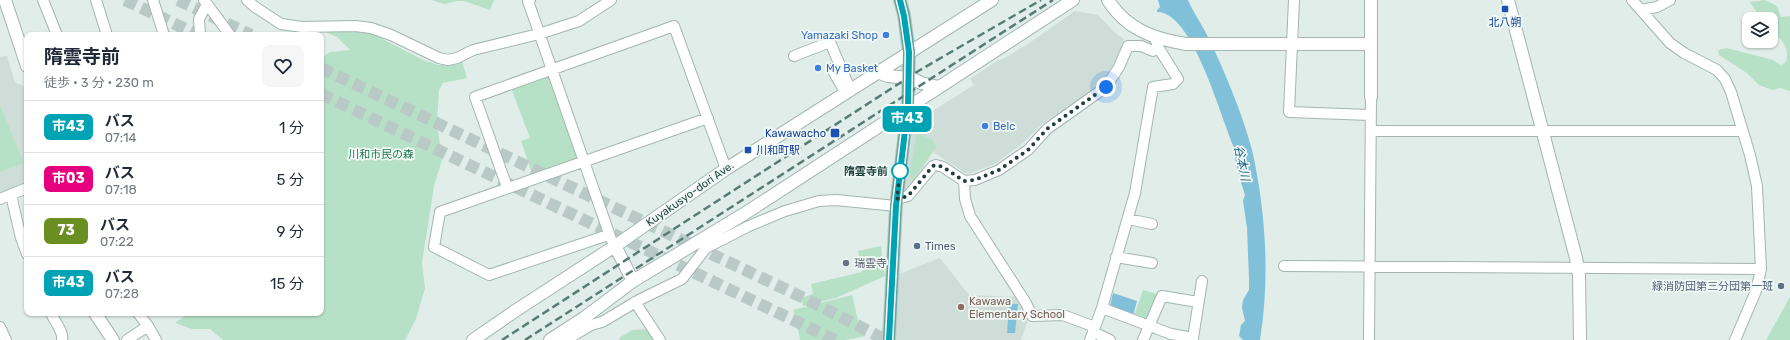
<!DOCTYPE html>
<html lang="ja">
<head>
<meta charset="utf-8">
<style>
  body { margin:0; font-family:Rubik,"Noto Sans JP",sans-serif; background:#f6f6f7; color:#1f2937; height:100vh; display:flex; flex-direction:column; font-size:15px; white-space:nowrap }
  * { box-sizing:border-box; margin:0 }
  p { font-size:13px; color:#747a83 }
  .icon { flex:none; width:22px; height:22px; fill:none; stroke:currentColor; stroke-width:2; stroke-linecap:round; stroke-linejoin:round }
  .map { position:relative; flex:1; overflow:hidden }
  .details { position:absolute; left:24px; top:32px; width:300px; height:284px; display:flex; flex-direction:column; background:#fff; border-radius:8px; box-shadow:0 1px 3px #0004 }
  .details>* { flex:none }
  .badge { padding:0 8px; border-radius:6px; font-size:14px; line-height:26px }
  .controls { position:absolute; left:1742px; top:12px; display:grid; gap:8px }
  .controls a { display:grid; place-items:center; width:36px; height:36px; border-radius:8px; background:#fff; box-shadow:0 1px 3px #0004; font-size:20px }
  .you { position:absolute; width:20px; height:20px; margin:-10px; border:3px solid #fff; border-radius:50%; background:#1a73e8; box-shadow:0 0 0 6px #1a73e833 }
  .map>.badge { position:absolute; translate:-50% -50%; box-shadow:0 0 0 2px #fff }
  .round { display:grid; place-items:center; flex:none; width:42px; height:42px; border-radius:8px; background:#f6f6f7 }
  .headline { display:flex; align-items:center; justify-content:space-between; height:68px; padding:0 20px }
  h1 { font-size:19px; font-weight:700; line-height:30px }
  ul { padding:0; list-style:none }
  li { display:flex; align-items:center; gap:12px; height:52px; padding:0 20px; border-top:1px solid #e0e1e3 }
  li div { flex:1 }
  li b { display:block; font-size:15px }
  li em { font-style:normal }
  li .badge { min-width:44px; font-weight:700; text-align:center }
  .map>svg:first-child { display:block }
  .built { fill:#ceddd8 }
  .green { fill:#b6e1c7 }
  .water { fill:#81c0d9 }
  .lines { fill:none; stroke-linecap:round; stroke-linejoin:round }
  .motorway-tunnel { stroke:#b9cac6; stroke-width:12; stroke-dasharray:12 6; stroke-linecap:butt }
  .minor-casing { stroke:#a2b5b1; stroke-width:12 }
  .tertiary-casing { stroke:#a2b5b1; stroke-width:14 }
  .primary-casing { stroke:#c0c9c8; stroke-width:14 }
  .minor { stroke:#fff; stroke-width:10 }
  .tertiary { stroke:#fff; stroke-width:12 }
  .primary { stroke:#5fa89e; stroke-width:12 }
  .rail { stroke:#597b76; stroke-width:2.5; stroke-dasharray:8 4; stroke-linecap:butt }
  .line-casing { stroke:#fff; stroke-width:9 }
  .line { stroke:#00a3b4; stroke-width:6 }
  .walk { stroke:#1f3f3a; stroke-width:4; stroke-dasharray:0 7.2 }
  .transit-dot { fill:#1a4fb4; stroke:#f1f9f6; stroke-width:1.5 }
  .shop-dot { fill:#3f7fe0; stroke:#f1f9f6; stroke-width:1.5 }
  .stop-dot { fill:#fff; stroke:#00a3b4; stroke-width:2 }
  .service-dot { fill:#5c6f8a; stroke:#f1f9f6; stroke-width:1.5 }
  .worship-dot { fill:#6b7280; stroke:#f1f9f6; stroke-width:1.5 }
  .education-dot { fill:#8d6e63; stroke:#f1f9f6; stroke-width:1.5 }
  .labels { text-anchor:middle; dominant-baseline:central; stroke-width:3.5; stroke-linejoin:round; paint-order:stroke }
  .transit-label { font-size:11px; fill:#164399; stroke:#f1f9f6 }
  .shop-label { font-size:11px; fill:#366cbe; stroke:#f1f9f6; text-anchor:start }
  .park-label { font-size:11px; fill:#247b50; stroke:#f1f9f6 }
  .stop-label { font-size:11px; font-weight:bold; fill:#1f3f3a; stroke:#f1f9f6; text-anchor:end }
  .street-label { font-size:11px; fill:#1f3f3a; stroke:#f1f9f6 }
  .service-label { font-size:11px; fill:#4e5e75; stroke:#f1f9f6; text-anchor:start }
  .worship-label { font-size:11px; fill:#5b616d; stroke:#f1f9f6; text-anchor:start }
  .education-label { font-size:11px; fill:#785e54; stroke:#f1f9f6; text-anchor:start }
  .water-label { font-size:12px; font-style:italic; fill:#126282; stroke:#f1f9f6 }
</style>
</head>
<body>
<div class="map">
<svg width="1790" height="340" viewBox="0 0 1790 340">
  <rect width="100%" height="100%" fill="#e0ede9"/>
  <path class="built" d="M1075 11 1098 15 1114 32 1124 39 1117 60 1104 80 1091 92 1042 124 1023 143 996 163 972 173H965L933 152 908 193 905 189 913 128 919 119 925 128 932 124 926 115 974 85 970 79 1000 59 1001 60 1028 44Z
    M7 56 15 83 23 85 27 95V182L0 193V57Z
    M940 258 969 295 1020 297 1029 316 1021 340H895L899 274Z"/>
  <path class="green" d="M432 0H494L490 10 464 1H457L444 4Z
    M1765 0 1777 6 1781 17 1790 16V91L1780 88 1772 90 1759 85 1747 73 1719 55 1718 50 1727 48 1773 60 1781 65 1786 62C1790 47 1782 40 1771 30V19H1761L1750 2Z
    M354 30 373 34 423 60 438 65 462 61 467 78 443 83 439 90 437 122 442 160 434 186 422 263 425 288 416 319 405 340H223L210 329H192L175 323 189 313H321V58L330 52 350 50 337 37 323 31Z
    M545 76 550 79 577 157 575 161 533 176 521 141 530 138 511 88Z
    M0 105 24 163 0 172Z
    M917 130 922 135 933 140 936 147 913 180 909 177Z
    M881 246 885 276 836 298 803 306 801 298 813 294 811 284 862 272 858 251Z
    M1143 290 1157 294 1148 320H1144L1134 316Z
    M852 295 859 325H866V329L864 330 865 336 847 340H800L796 318 793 310Z
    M1790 297V340H1766Z
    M650 329 657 340H620L619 338 632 330Z"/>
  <path class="water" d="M1158 0H1188C1193 12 1201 23 1207 35 1223 67 1243 115 1252 150 1266 212 1270 278 1260 340H1243L1239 336 1241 325 1245 321 1242 308 1243 300 1249 290V278L1247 228 1243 201 1245 195C1240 179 1235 164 1234 147 1221 119 1193 11 1157 12V10L1160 7Z
    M1113 293 1137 301 1133 316 1110 306Z
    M1009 304H1018L1015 333H1007Z"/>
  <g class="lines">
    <path class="motorway-tunnel" d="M125 0 198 35
      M178 0 251 35
      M321 68 808 300 886 340
      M321 94 835 340"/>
    <g class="minor-casing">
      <path id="minor" d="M43 0 57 35
        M96 0 107 35
        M153 0 164 35
        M204 0 230 35
        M247 0 255 7 281 24 302 27 355 26 371 28 391 35 439 58 448 60 457 58 473 50 539 34 579 21 611 0
        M530 0 528 1 611 239
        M1294 0 1289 112 1370 115
        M1632 0 1670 43 1684 53 1717 70 1725 79 1731 92 1750 155 1757 186 1761 269 1756 291 1735 340
        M1641 10 1657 7 1670 0
        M200 35 199 19 207 4
        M794 56 830 42 850 89
        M832 69 845 92
        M1371 131H1742
        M964 181 965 199 970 216 1026 303 1032 316 1063 315 1095 327
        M507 187 475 97 674 26 726 169
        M11 195 21 238 27 254
        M0 199 27 188
        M897 199 908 196 933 166 936 165 943 167 964 181 975 180 999 170 1028 150 1047 129 1106 87 1119 67 1128 46H1141L1153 51
        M1128 219 1152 224
        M608 235 489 275 434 247 440 212 708 118
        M1116 257 1152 263
        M1284 266 1761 269
        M635 302 660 340
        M1102 308 1171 334 1193 338 1202 281
        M51 313C54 321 64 332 62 340
        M138 313 148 326
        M0 327 6 340
        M1093 332 1110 340
        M127 340 148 326 156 340
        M566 340 591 325 602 322 639 300 682 279 706 248 749 226 785 211 819 201 836 200 896 206
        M1090 340 1102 308 1135 193 1153 87 1173 84 1178 79 1158 47 1155 38
        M1143 340 1162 296 1198 302
        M1369 340 1371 97"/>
    </g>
    <g class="tertiary-casing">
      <path id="tertiary" d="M5 0 27 66
        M1108 0C1126 29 1154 39 1186 44H1371
        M1508 0 1576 258 1579 275 1580 340
        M877 72 888 76 908 78
        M908 76 921 83 939 87
        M1371 97V0
        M615 246 633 281
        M95 313 113 340
        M473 340 515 311 615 246 726 169 992 0
        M550 340 584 318 633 281 744 214 1073 0"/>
    </g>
    <g class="primary-casing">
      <path id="primary" d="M889 340 896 206 908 106 909 52 904 15 900 0"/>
    </g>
    <use href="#minor" class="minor"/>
    <use href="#tertiary" class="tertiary"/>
    <use href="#primary" class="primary"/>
    <path class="rail" d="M502 340 920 70 1041 0
      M525 340 1053 0"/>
  </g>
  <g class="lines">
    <g class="line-casing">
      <path id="line" d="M889 340 896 206 908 106 909 52 904 16 900 0"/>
    </g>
    <use href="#line" class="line"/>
    <path class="walk" d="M900 171 897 199 908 196 933 166 936 165 943 167 964 181 975 180 999 170 1028 150 1047 129 1106 87"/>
  </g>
  <g class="transit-dot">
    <rect x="1501" y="5" width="8" height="8" rx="2"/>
    <rect x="830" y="128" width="10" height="10" rx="2"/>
    <rect x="744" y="146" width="8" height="8" rx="2"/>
  </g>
  <g class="shop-dot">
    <circle cx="886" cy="35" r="4"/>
    <circle cx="818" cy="68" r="4"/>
    <circle cx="985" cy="126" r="4"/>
  </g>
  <circle class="stop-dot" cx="900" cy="171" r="8"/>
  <g class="service-dot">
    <circle cx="917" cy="246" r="4"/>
    <circle cx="1781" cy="286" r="4"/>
  </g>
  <circle class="worship-dot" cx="846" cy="263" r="4"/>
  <circle class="education-dot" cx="961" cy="307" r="4"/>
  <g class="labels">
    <g class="transit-label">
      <text x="1505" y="22">北八朔</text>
      <text x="826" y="133" text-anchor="end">Kawawacho</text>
      <text x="756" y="150" text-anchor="start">川和町駅</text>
    </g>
    <g class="shop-label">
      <text x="878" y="35" text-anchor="end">Yamazaki Shop</text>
      <text x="826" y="68">My Basket</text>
      <text x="993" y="126">Belc</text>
    </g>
    <g class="park-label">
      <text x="381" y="154">川和市民の森</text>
    </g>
    <g class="stop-label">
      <text x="888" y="171">隋雲寺前</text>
    </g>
    <g class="street-label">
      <text transform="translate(690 194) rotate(-35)">Kuyakusyo-dori Ave.</text>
    </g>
    <g class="service-label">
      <text x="925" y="246">Times</text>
      <text x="1773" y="286" text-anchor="end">緑消防団第三分団第一班</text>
    </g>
    <g class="worship-label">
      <text x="854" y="263">瑞雲寺</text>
    </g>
    <g class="education-label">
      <text x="969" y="301">Kawawa<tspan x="969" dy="13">Elementary School</tspan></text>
    </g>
    <g class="water-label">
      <text transform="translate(1242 163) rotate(78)">谷本川</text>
    </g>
  </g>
</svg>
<div class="controls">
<a><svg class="icon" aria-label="layers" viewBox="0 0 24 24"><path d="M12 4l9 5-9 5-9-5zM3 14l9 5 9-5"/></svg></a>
</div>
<div class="you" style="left:1106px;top:87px"></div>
<b class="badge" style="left:907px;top:119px;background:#00a3b4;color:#fff">市43</b>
<section class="details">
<div class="headline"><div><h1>隋雲寺前</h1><p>徒歩 · 3 分 · 230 m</p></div><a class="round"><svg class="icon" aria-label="heart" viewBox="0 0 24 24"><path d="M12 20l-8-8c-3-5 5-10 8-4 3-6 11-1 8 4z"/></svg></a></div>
<ul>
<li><span class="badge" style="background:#00a3b4;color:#fff">市43</span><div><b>バス</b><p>07:14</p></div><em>1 分</em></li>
<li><span class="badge" style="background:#e6007e;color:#fff">市03</span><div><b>バス</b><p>07:18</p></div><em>5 分</em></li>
<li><span class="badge" style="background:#6b8e23;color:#fff">73</span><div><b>バス</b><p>07:22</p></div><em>9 分</em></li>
<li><span class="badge" style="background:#00a3b4;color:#fff">市43</span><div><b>バス</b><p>07:28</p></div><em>15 分</em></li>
</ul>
</section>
</div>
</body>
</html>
